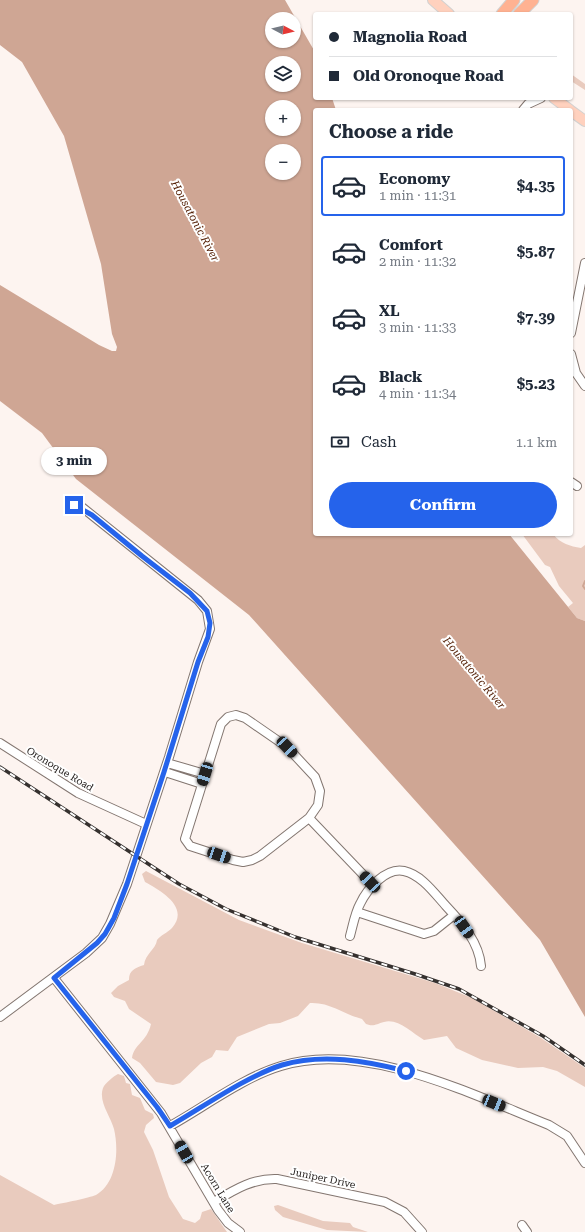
<!DOCTYPE html>
<html lang="en">
<head>
<meta charset="utf-8">
<style>
	:root { --surface:#fff; --page:#f6f6f7; --text:#1f2937; --muted:#747a83; --line:#e0e1e3; --accent:#2563eb }
	body { margin:0; font-family:"Roboto Serif",serif; background:var(--page); color:var(--text); height:100vh; display:flex; flex-direction:column; font-size:15px; white-space:nowrap }
	* { box-sizing:border-box; margin:0 }
	p { font-size:13px; color:var(--muted) }
	.icon { flex:none; width:22px; height:22px; fill:none; stroke:currentColor; stroke-width:2; stroke-linecap:round; stroke-linejoin:round }
	.map { position:relative; flex:1; overflow:hidden }
	.side { position:absolute; left:313px; top:108px; width:260px; height:428px; display:flex; flex-direction:column; background:var(--surface); border-radius:4px; box-shadow:0 1px 3px #0004 }
	.side>* { flex:none }
	.guide { position:absolute; left:313px; top:12px; width:260px; height:88px; border-radius:4px; box-shadow:0 1px 3px #0004; display:grid; align-content:center; height:88px; padding:0 16px; background:var(--surface) }
	.needle { width:26px; rotate:97deg }
	.tools { position:absolute; left:265px; top:12px; display:grid; gap:8px }
	.tools a { display:grid; place-items:center; width:36px; height:36px; border-radius:50%; background:var(--surface); box-shadow:0 1px 3px #0004; font-size:20px }
	.end { position:absolute; width:18px; height:18px; margin:-9px; border:5px solid #2563eb; background:#fff; box-shadow:0 0 0 2px #fff }
	.from { border-radius:50% }
	.bubble { position:absolute; height:28px; border-radius:14px; background:var(--surface); box-shadow:0 1px 3px #0004; font-size:13px; font-weight:700; line-height:28px; text-align:center }
	.car { position:absolute; width:12px; height:24px; margin:-12px -6px; border-radius:5px; box-shadow:0 0 3px 1px #0007; background:linear-gradient(#222 24%,#8ab4d8 0 40%,#222 0 76%,#8ab4d8 0 86%,#222 0) }
	.guide b { display:flex; align-items:center; gap:14px; height:38px; font-size:15px }
	.guide b+b { border-top:1px solid var(--line) }
	.guide i { width:10px; height:10px; background:var(--text) }
	ul { padding:0; list-style:none }
	li { display:flex; align-items:center; gap:12px; height:60px; margin:0 8px 6px; padding:0 8px; border:2px solid transparent; border-radius:4px }
	li div { flex:1 }
	li b { display:block; font-size:15px }
	li em { font-style:normal; font-weight:700 }
	li.selected { border-color:var(--accent) }
	li>.icon { width:36px; height:36px; stroke-width:1.5 }
	h2 { padding:0 16px; font-size:18px; line-height:48px }
	.pay { display:flex; align-items:center; gap:10px; height:44px; padding:0 16px; font-size:15px }
	.pay p { margin-inline-start:auto }
	.primary-button { display:flex; gap:8px; margin-top:auto; padding:8px 16px }
	.primary-button a { flex:1; height:46px; border-radius:24px; background:var(--accent); color:#fff; font-size:16px; font-weight:700; line-height:46px; text-align:center }
	.map>svg:first-child { display:block }
	.green { fill:#e9cbbe }
	.water { fill:#cfa694; fill-rule:evenodd }
	.lines { fill:none; stroke-linecap:round; stroke-linejoin:round }
	.stream { stroke:#cfa694; stroke-width:2 }
	.minor-casing { stroke:#837670; stroke-width:10 }
	.major-casing { stroke:#d2d1d0; stroke-width:12 }
	.highway-casing { stroke:#d2d1d0; stroke-width:13 }
	.minor { stroke:#fff; stroke-width:8 }
	.major { stroke:#ffd1be; stroke-width:10 }
	.highway { stroke:#ffb292; stroke-width:11 }
	.rail-casing { stroke:#36312f; stroke-width:3.5 }
	.rail { stroke:#fff; stroke-width:2; stroke-dasharray:6; stroke-linecap:butt }
	.route { stroke:#2563eb; stroke-width:5 }
	.labels { text-anchor:middle; dominant-baseline:central; stroke-width:4; stroke-linejoin:round; paint-order:stroke }
	.street-label { font-size:10px; fill:#1d1816; stroke:#fff }
	.water-label { font-size:11px; font-style:italic; fill:#552107; stroke:#fff }
</style>
</head>
<body>
<div class="map">
<svg width="585" height="1232" viewBox="0 0 585 1232">
	<rect width="100%" height="100%" fill="#fdf4f0"/>
	<!-- green -->
	<path class="green" d="M 571,74 L 585,84 L 585,90 L 571,81 Z
		M 522,534 L 553,534 C 561,544 570,546 581,548 L 585,545 L 585,621 L 577,618 L 568,607 L 573,603 L 559,586 L 550,567 L 545,565 Z
		M 146,871 L 239,920 L 302,943 L 435,983 L 472,998 L 541,1038 L 585,1068 L 585,1087 L 557,1071 L 543,1067 L 518,1068 L 482,1060 L 456,1048 L 447,1036 L 424,1040 C 412,1033 398,1018 384,1022 C 376,1024 374,1027 366,1024 L 362,1019 C 343,1014 330,1002 310,1003 L 298,1016 L 280,1023 L 269,1024 L 237,1037 L 228,1051 L 216,1050 L 212,1057 L 201,1063 L 180,1083 L 173,1085 L 156,1082 L 140,1063 L 132,1058 C 134,1044 147,1042 151,1024 L 129,1009 L 125,1001 L 114,997 L 111,993 L 118,986 L 129,980 C 129,970 135,968 144,965 C 145,954 156,949 157,940 C 161,935 167,933 172,928 C 190,907 161,891 145,882 L 142,874 Z
		M 118,1074 L 124,1076 L 126,1083 L 130,1084 L 132,1095 L 140,1098 L 145,1110 L 153,1114 L 154,1118 L 146,1125 L 144,1132 L 153,1150 L 169,1197 L 183,1219 L 195,1223 L 200,1219 L 202,1212 L 211,1209 L 227,1232 L 0,1232 L 0,1175 L 54,1205 C 63,1203 89,1198 96,1195 C 117,1183 119,1150 114,1129 C 111,1117 98,1101 103,1088 C 105,1083 114,1076 118,1074 Z
		M 278,1205 L 323,1221 L 350,1223 L 353,1227 L 368,1232 L 327,1230 L 283,1217 L 275,1210 L 274,1206 Z"/>
	<!-- water -->
	<path class="water" d="M 0,0 L 285,0 L 315,52 L 315,98 L 332,98 L 336,110 L 315,110 L 315,534 L 509,534 L 577,618 L 585,621 L 585,1017 L 540,940 L 249,615 L 76,479 L 42,433 L 0,401 L 0,285 L 99,345 L 112,351 L 116,351 L 117,347 L 112,334 L 101,264 L 64,136 L 22,62 L 0,45 ZM 272,19 L 294,19 L 294,41 L 272,41 ZM 272,63 L 294,63 L 294,85 L 272,85 ZM 272,107 L 294,107 L 294,129 L 272,129 ZM 272,151 L 294,151 L 294,173 L 272,173 Z"/>
	<g class="lines">
		<!-- stream -->
		<path class="stream" d="M 585,581 L 583,586 L 585,589"/>
		<!-- minor casing -->
		<g class="minor-casing">
			<path id="minor" d="M 523,110 L 528,104 L 541,98
				M 571,333 L 585,263
				M 571,354 L 576,373 L 585,386
				M 571,482 L 577,486
				M 236,715 L 245,718 L 287,747 L 315,777 L 320,791 L 318,805 L 309,818 L 260,856 L 252,860 L 243,862 L 233,860 L 190,846 L 185,839 L 221,724 L 228,717 Z
				M 0,743 L 78,793 L 146,824
				M 167,763 L 205,774
				M 165,772 L 202,784
				M 309,818 L 373,885
				M 357,912 L 424,934 L 434,931 L 454,915
				M 350,936 C 353,925 355,913 360,904 C 367,889 386,867 404,871 C 422,875 435,894 446,906 C 462,923 479,942 481,966
				M 54,978 L 161,1113 L 218,1210 L 228,1223 L 240,1232
				M 0,1017 L 86,953 L 102,938 L 110,924 L 127,884 L 169,757 L 198,662 L 210,629 L 207,611 L 198,600 L 83,508 L 69,505
				M 170,1126 C 204,1107 244,1077 281,1066 C 364,1040 473,1095 549,1125 L 567,1136 L 585,1163
				M 214,1202 C 234,1190 253,1178 277,1179 L 385,1202 L 404,1212 L 422,1232
				M 522,1225 L 527,1232"/>
		</g>
		<!-- major casing -->
		<g class="major-casing">
			<path id="major" d="M 433,0 L 449,14
				M 554,98 L 570,110
				M 571,111 L 585,121"/>
		</g>
		<!-- highway casing -->
		<g class="highway-casing">
			<path id="highway" d="M 502,14 L 514,0
				M 519,14 L 533,0"/>
		</g>
		<!-- minor -->
		<use href="#minor" class="minor"/>
		<!-- major -->
		<use href="#major" class="major"/>
		<!-- highway -->
		<use href="#highway" class="highway"/>
		<!-- rail casing -->
		<g class="rail-casing">
			<path id="rail" d="M 0,767 L 179,884 L 226,909 L 295,937 L 415,974 L 459,989 L 543,1036 L 585,1065"/>
		</g>
		<!-- rail -->
		<use href="#rail" class="rail"/>
	</g>
	<g class="lines">
		<!-- route -->
		<path class="route" d="M 74,505 L 92,515 L 142,556 L 190,593 L 207,611 L 210,623 L 208,637 L 198,662 L 164,772 L 127,884 L 114,918 L 105,934 L 97,943 L 54,978 L 157,1107 L 170,1126 C 203,1107 247,1076 282,1065 C 323,1053 366,1061 406,1071"/>
	</g>
	<g class="labels">
		<!-- street labels -->
		<g class="street-label">
			<text transform="translate(60 769) rotate(31)">Oronoque Road</text>
			<text transform="translate(323 1178) rotate(12)">Juniper Drive</text>
			<text transform="translate(218 1188) rotate(59)">Acorn Lane</text>
		</g>
		<!-- water labels -->
		<g class="water-label">
			<text transform="translate(195 221) rotate(62)">Housatonic River</text>
			<text transform="translate(474 673) rotate(50)">Housatonic River</text>
		</g>
	</g>
</svg>
<div class="tools">
<a><svg class="needle" viewBox="-14 -14 28 28"><path d="M0-13l5 13h-10z" fill="#e53935"/><path d="M0 13l5-13h-10z" fill="#747a83"/></svg></a>
<a><svg class="icon" aria-label="layers" viewBox="0 0 24 24"><path d="M12 4l9 5-9 5-9-5zM3 14l9 5 9-5"/></svg></a>
<a>+</a>
<a>−</a>
</div>
<i class="end from" style="left:406px;top:1071px"></i>
<i class="end" style="left:74px;top:505px"></i>
<div class="bubble" style="left:41px;top:447px;width:66px">3 min</div>
<i class="car" style="left:287px;top:747px;rotate:137deg"></i>
<i class="car" style="left:205px;top:774px;rotate:197deg"></i>
<i class="car" style="left:219px;top:855px;rotate:109deg"></i>
<i class="car" style="left:370px;top:882px;rotate:317deg"></i>
<i class="car" style="left:464px;top:927px;rotate:145deg"></i>
<i class="car" style="left:494px;top:1103px;rotate:112deg"></i>
<i class="car" style="left:184px;top:1152px;rotate:330deg"></i>
<div class="guide">
<b><i class="from"></i>Magnolia Road</b>
<b><i></i>Old Oronoque Road</b>
</div>
<section class="side">
<h2>Choose a ride</h2>
<ul>
<li class="selected"><svg class="icon" aria-label="car" viewBox="0 0 24 24"><path d="M5 17H2v-5l4-1 3-4h7l3 4 3 1v5h-3M9 17h6M6 11h13"/><circle cx="7" cy="17" r="2"/><circle cx="17" cy="17" r="2"/></svg><div><b>Economy</b><p>1 min · 11:31</p></div><em>$4.35</em></li>
<li><svg class="icon" aria-label="car" viewBox="0 0 24 24"><path d="M5 17H2v-5l4-1 3-4h7l3 4 3 1v5h-3M9 17h6M6 11h13"/><circle cx="7" cy="17" r="2"/><circle cx="17" cy="17" r="2"/></svg><div><b>Comfort</b><p>2 min · 11:32</p></div><em>$5.87</em></li>
<li><svg class="icon" aria-label="car" viewBox="0 0 24 24"><path d="M5 17H2v-5l4-1 3-4h7l3 4 3 1v5h-3M9 17h6M6 11h13"/><circle cx="7" cy="17" r="2"/><circle cx="17" cy="17" r="2"/></svg><div><b>XL</b><p>3 min · 11:33</p></div><em>$7.39</em></li>
<li><svg class="icon" aria-label="car" viewBox="0 0 24 24"><path d="M5 17H2v-5l4-1 3-4h7l3 4 3 1v5h-3M9 17h6M6 11h13"/><circle cx="7" cy="17" r="2"/><circle cx="17" cy="17" r="2"/></svg><div><b>Black</b><p>4 min · 11:34</p></div><em>$5.23</em></li>
</ul>
<div class="pay"><svg class="icon" aria-label="cash" viewBox="0 0 24 24"><path d="M3 7h18v10H3z"/><circle cx="12" cy="12" r="2"/></svg>Cash<p>1.1 km</p></div>
<div class="primary-button"><a>Confirm</a></div>
</section>
</div>
</body>
</html>
